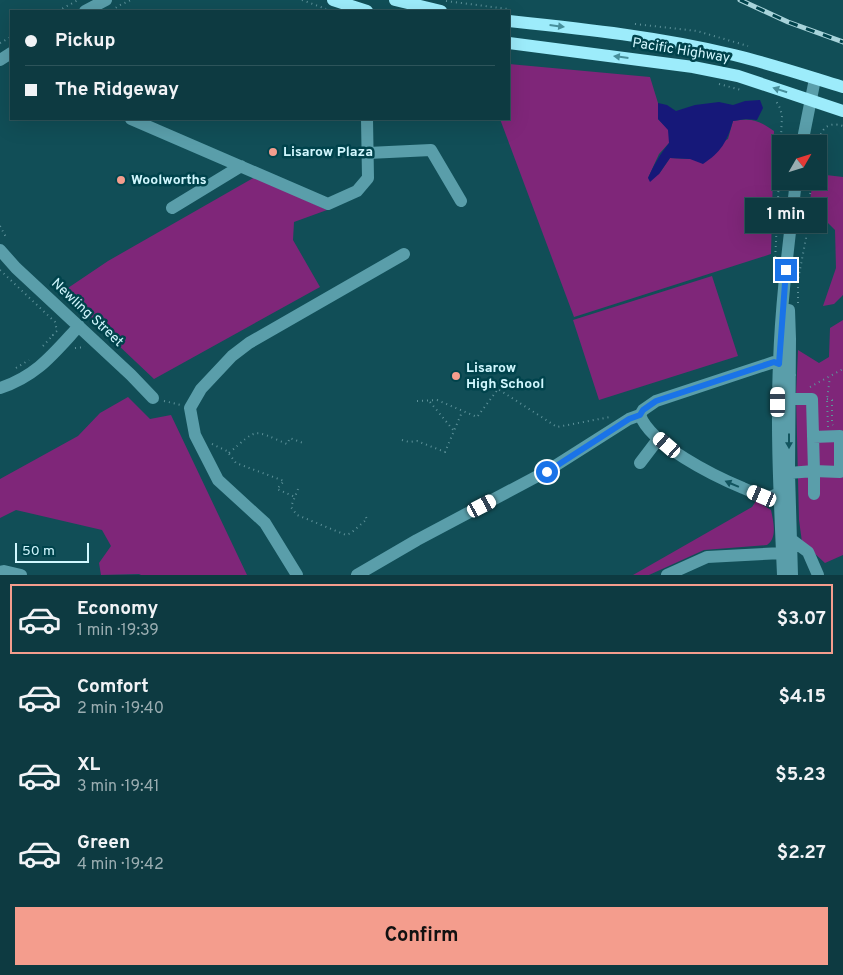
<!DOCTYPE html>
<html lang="en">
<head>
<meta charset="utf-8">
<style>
	:root { --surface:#0d3a41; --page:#164148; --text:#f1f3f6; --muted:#9aadb1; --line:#2d545a; --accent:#f49d8d }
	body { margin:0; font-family:Overpass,sans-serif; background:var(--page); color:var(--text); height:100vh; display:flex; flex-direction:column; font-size:19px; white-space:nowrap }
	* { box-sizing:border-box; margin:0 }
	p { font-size:16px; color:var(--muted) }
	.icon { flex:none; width:28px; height:28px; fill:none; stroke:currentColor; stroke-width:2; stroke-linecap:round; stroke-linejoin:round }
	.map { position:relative; height:575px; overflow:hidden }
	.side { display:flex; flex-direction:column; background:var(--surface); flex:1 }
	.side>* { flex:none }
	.banner { position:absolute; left:10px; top:10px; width:500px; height:110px; border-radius:0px; box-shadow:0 5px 20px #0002,0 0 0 1px var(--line); display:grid; align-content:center; height:110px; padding:0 15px; background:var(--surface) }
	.needle { width:32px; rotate:51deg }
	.fabs { position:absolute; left:772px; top:135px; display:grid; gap:10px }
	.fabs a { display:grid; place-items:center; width:55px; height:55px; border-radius:0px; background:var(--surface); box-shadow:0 5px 20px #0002,0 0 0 1px var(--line); font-size:25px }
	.scale { position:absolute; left:15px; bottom:12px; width:74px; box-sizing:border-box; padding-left:5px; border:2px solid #d1f7fe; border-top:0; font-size:14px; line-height:18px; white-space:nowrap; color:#d1f7fe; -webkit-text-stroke:4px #00434c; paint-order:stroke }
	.end { position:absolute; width:22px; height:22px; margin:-11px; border:6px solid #1a73e8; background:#fff; box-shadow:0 0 0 2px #fff }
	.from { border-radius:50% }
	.bubble { position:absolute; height:35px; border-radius:0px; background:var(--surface); box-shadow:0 5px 20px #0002,0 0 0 1px var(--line); font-size:16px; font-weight:700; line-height:35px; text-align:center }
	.car { position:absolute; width:15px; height:30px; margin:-15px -8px; border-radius:6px; box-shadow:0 0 4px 1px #0007; background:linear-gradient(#fff 24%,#345 0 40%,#fff 0 76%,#345 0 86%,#fff 0) }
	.banner b { display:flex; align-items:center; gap:18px; height:48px; font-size:19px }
	.banner b+b { border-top:1px solid var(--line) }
	.banner i { width:12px; height:12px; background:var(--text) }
	ul { padding:9px 0 0; list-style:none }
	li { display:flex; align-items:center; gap:15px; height:70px; margin:0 10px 8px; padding:0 5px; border:2px solid transparent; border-radius:0px }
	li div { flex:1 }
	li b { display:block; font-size:19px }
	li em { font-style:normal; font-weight:700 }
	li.selected { border-color:var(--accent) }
	li>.icon { width:45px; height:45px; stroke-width:1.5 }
	.primary-button { display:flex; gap:10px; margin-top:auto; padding:10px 15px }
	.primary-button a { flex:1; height:58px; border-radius:0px; background:var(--accent); color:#111; font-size:20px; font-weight:700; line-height:58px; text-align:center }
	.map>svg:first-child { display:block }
	.green { fill:#7f2679 }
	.water { fill:#161879 }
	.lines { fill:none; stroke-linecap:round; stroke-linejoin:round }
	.path { stroke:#5e929a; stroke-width:2; stroke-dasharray:1 4; stroke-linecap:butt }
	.minor { stroke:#5a9eaa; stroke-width:12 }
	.major { stroke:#9decfb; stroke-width:12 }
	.rail-casing { stroke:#a8d3da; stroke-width:5 }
	.rail { stroke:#00434c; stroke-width:3; stroke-dasharray:9; stroke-linecap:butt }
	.oneway { fill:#478f9b }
	.oneway2 { fill:#12555f }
	.route { stroke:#1a73e8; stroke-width:6 }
	.poi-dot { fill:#f49d8d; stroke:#00434c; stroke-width:2 }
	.labels { text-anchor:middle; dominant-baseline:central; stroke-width:5; stroke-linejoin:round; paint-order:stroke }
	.street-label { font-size:14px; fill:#d1f7fe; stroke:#00434c }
	.poi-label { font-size:14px; font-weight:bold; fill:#d1f7fe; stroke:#00434c; text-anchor:start }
</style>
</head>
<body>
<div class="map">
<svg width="843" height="575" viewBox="0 0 843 575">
	<rect width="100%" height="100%" fill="#114e57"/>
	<!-- green -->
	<path class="green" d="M 509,64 L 650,77 L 658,103 L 658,119 L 669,130 L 669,143 L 659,154 L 648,178 L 659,174 L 670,158 L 690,159 L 728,139 L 733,121 C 753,118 758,120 774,131 L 771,254 L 574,317 L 500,119 L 509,119 Z
		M 826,175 L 843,177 L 843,295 L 834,304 L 823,306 L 836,268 L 835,230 L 817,212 L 810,201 L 812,186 L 816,181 L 819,181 L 819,178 Z
		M 255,177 L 327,210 L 294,222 L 293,240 L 320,287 L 154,379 L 62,292 L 108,261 Z
		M 712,276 L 738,356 L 599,400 L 573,320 Z
		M 843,320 L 843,555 L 825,563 L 802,542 L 799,520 L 796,395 L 798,350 L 819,363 L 829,357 L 830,328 Z
		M 128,397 L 150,419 L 171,415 L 247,575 L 141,575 L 139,574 L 101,575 L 99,563 L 111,546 L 102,530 L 16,510 L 0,518 L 0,479 L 78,436 L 100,413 Z
		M 756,501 L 771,510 C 773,520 778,538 767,545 L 704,550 L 649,575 L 633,575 L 752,507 Z"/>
	<!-- water -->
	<path class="water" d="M 760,100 L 763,108 L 757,120 L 746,119 L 733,121 C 727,142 721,152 703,164 L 690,159 L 670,158 L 659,174 L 650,182 L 648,178 C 654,165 660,154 669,143 L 668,130 L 658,119 L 658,103 L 667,105 L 676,111 L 695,105 L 719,102 L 733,105 L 745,101 Z"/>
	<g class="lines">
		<!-- path -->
		<path class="path" d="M 302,0 L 326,9
			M 446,1 L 508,9
			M 58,11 L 78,0
			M 112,11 L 118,6 L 131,0
			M 635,24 L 697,31 L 748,46
			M 0,43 L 11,37
			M 719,84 L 741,90
			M 818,144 C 821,129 827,121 843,126
			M 0,226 L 7,239
			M 775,262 L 782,116 L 780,108 L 776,101
			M 0,270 L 55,322 L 57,331 L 53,335 L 55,336
			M 798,303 L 798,280 L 806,238 L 807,215 L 812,181
			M 43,346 L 53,335
			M 75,348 L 85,347
			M 16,368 L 29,360
			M 810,387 L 843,369
			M 827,399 L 832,400 L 832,424 L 833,425
			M 164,401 L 181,405
			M 417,401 L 437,400 L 477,417 L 498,389 L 557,427 L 610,417
			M 430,402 L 454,431
			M 828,427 L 827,399 L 830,377
			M 402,440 L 409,442 L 417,441 L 445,452 L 462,412
			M 212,444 L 227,451 L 236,463 L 284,481 L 277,489 L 295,497
			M 229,453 C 258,428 252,429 287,444 L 290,438 L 303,443
			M 298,489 L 291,507 L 297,515 L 346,535 L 351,533 L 367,519 L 365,515"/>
		<!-- minor -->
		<path class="minor" d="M 85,11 L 106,0
			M 0,60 L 11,53
			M 131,119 L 328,204 L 357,191 L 368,178 L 367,119
			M 802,144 L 815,79
			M 368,153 L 431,150 L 461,201
			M 172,208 L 241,166
			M 0,250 L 16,268 L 131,375 L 153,398
			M 789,310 L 790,339 L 789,473 L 792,575
			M 0,388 C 37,376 54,353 79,326
			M 790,399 L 812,399 L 814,471 L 789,473 L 784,475 L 785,489 C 780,493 776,496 768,497 C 759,497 751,491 743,488 C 714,476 651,445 640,415 L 643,410 L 656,401 L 774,362 L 779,363 L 790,375
			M 813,437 L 840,436 L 840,472 L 814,471 L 814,494
			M 640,463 L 659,438
			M 788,545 L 792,540 L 808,552 L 818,575
			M 0,572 L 4,571 L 21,575
			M 297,575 L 265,523 L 218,480 L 195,435 L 190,408 L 201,389 L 232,356 L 249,343 L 404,254
			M 357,575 L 417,540 L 547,471 L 629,419 L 640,415
			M 667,575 L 707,557 L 782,553
			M 783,575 C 780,504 776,433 779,363 C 781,302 789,241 796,181"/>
		<!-- major -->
		<path class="major" d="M 333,0 L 367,11
			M 395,0 L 441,11
			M 509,21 C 584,29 660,37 734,55 C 771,64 807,76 843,87
			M 509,43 L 693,67 L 738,76 L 843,111"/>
		<!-- rail casing -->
		<g class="rail-casing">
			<path id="rail" d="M 740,0 L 788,22 L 843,42"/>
		</g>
		<!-- rail -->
		<use href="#rail" class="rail"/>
	</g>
	<!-- one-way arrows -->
	<defs><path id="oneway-solid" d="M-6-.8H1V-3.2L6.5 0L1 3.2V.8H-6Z" transform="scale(1.25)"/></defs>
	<g class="oneway">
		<use href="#oneway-solid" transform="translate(557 26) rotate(7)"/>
		<use href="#oneway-solid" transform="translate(621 57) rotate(-173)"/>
		<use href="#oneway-solid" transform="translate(780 90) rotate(-162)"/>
	</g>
	<g class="oneway2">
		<use href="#oneway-solid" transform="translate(789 441) rotate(90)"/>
		<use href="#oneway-solid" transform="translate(732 484) rotate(-157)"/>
	</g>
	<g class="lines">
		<!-- route -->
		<path class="route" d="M 547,472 L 629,419 L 640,415 L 643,410 L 656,401 L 774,362 L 779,364 L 786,270"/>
	</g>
	<!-- markers -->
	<g class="poi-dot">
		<circle cx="273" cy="152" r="5"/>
		<circle cx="121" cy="180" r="5"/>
		<circle cx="456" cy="376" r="5"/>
	</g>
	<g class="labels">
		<!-- street labels -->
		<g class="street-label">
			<text transform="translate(681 51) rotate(9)">Pacific Highway</text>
			<text transform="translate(87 313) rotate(43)">Newling Street</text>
		</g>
		<!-- poi labels -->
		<g class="poi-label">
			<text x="283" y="152">Lisarow Plaza</text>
			<text x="131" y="180">Woolworths</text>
			<text x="466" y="368">Lisarow<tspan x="466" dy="16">High School</tspan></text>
		</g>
	</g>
</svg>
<div class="fabs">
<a><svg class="needle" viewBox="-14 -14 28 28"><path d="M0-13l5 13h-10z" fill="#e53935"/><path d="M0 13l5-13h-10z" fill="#9aadb1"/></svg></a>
</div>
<div class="scale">50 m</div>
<i class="end from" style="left:547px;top:472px"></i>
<i class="end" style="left:786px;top:270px"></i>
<div class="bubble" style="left:745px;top:198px;width:82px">1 min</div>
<i class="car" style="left:778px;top:402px;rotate:0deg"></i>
<i class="car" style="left:667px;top:445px;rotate:311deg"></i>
<i class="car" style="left:762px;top:496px;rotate:293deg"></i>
<i class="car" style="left:482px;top:506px;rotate:62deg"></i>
<div class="banner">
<b><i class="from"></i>Pickup</b>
<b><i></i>The Ridgeway</b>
</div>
</div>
<section class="side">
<ul>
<li class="selected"><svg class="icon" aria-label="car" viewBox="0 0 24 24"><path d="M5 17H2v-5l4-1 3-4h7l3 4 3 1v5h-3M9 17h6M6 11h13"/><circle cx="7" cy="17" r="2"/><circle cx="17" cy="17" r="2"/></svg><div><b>Economy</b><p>1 min · 19:39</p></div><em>$3.07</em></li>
<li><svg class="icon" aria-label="car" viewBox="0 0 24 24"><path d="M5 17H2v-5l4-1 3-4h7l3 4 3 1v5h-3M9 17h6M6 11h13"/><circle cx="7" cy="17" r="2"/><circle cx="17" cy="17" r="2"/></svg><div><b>Comfort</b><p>2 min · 19:40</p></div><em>$4.15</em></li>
<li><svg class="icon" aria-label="car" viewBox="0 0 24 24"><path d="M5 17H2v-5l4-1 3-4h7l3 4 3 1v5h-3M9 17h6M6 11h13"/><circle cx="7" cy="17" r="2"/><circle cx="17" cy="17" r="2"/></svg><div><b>XL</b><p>3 min · 19:41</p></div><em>$5.23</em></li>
<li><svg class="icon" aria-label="car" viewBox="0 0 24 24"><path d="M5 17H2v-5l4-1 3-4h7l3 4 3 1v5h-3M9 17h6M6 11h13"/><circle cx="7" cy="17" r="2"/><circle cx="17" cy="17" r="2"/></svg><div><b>Green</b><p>4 min · 19:42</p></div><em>$2.27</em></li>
</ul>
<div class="primary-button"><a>Confirm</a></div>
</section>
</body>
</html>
